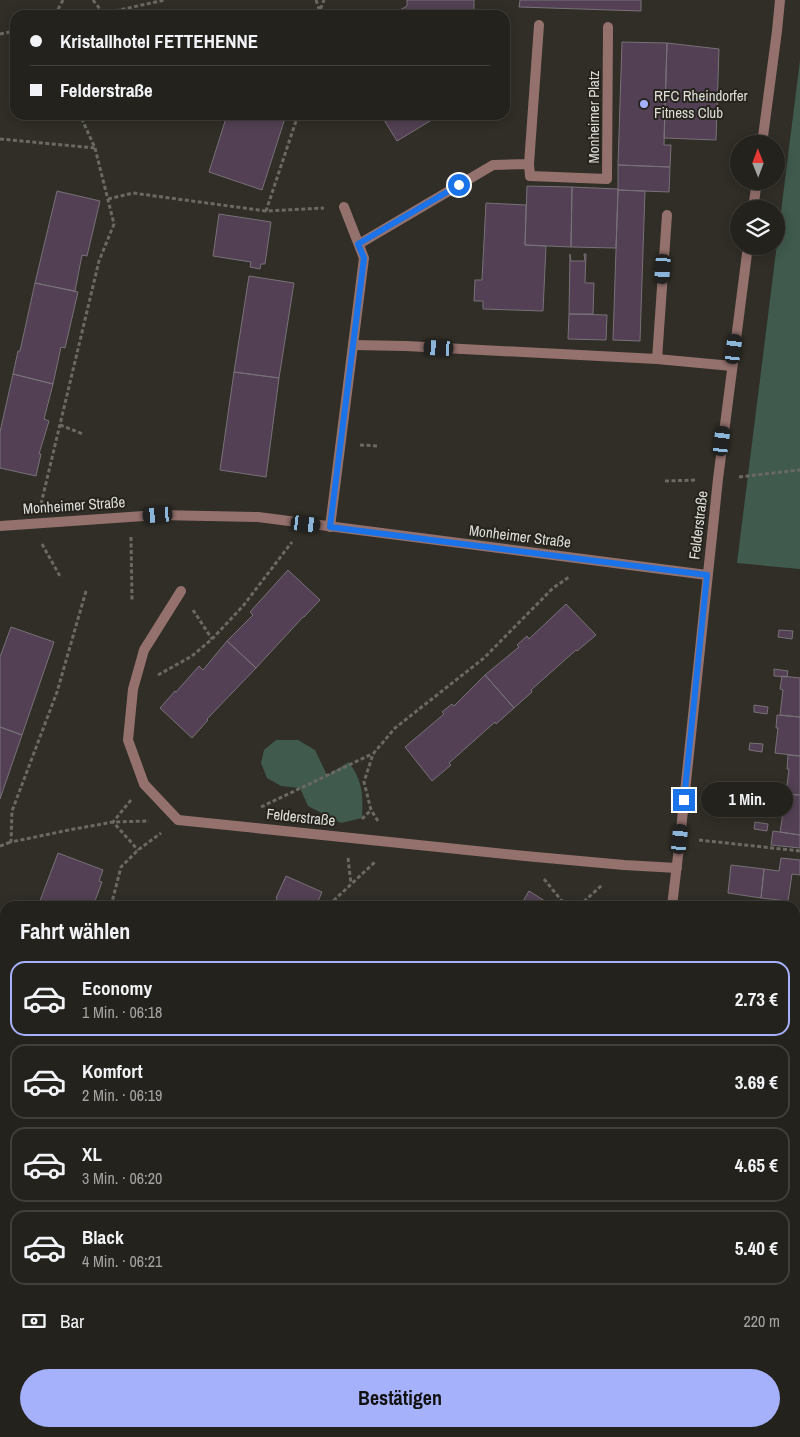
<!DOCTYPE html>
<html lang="de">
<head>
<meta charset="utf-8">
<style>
	:root { --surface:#24221c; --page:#302f29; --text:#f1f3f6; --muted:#a3a4a3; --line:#413f3b; --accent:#a6b1fc }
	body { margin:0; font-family:"Archivo Narrow",sans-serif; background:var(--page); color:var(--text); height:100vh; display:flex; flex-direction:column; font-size:19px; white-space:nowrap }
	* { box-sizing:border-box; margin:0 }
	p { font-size:16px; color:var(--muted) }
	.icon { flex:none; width:28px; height:28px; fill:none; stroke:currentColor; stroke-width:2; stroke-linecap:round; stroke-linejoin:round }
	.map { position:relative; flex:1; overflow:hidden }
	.side { position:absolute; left:0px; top:901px; width:800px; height:536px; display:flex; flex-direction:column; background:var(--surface); border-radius:15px 15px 0 0; box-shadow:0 2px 12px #0003,0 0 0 1px var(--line) }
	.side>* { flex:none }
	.banner { position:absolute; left:10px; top:10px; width:500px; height:110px; border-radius:15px; box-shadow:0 2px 12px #0003,0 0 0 1px var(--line); display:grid; align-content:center; height:110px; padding:0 20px; background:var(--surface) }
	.needle { width:32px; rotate:359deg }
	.fabs { position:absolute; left:730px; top:135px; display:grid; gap:10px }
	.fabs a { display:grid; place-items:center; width:55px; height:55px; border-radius:50%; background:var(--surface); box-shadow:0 2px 12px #0003,0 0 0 1px var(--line); font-size:25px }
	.end { position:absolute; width:22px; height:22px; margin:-11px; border:6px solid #1a73e8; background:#fff; box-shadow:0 0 0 2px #fff }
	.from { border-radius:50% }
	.bubble { position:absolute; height:35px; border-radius:18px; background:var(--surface); box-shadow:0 2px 12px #0003,0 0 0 1px var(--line); font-size:16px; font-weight:800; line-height:35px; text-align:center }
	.car { position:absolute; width:15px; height:30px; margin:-15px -8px; border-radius:6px; box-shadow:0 0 4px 1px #0007; background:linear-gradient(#222 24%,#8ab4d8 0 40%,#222 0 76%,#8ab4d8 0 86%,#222 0) }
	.banner b { display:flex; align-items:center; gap:18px; height:48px; font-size:19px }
	.banner b+b { border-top:1px solid var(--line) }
	.banner i { width:12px; height:12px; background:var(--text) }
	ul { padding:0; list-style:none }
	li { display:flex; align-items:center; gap:15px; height:75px; margin:0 10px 8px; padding:0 10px; border:2px solid var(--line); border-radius:15px }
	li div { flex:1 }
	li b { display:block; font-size:19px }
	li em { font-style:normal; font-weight:800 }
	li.active { border-color:var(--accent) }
	li>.icon { width:45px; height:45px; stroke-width:1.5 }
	h2 { padding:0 20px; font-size:22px; line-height:60px }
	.pay { display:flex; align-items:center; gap:12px; height:55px; padding:0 20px; font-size:19px }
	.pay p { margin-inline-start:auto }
	.button { display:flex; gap:10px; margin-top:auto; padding:10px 20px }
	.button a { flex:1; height:58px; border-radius:30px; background:var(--accent); color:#111; font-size:20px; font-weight:800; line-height:58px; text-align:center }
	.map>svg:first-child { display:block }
	.green { fill:#405a4e }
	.building { fill:#534054; stroke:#787178 }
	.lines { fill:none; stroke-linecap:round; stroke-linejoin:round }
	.path { stroke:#6a6962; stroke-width:3; stroke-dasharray:4 2.5; stroke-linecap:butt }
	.service { stroke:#94716d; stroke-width:10 }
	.minor { stroke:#94716d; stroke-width:10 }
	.secondary { stroke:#ce9691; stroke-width:10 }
	.route { stroke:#1a73e8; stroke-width:6 }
	.poi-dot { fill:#a6b1fc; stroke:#26241d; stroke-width:2 }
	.labels { text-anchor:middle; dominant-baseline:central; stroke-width:4; stroke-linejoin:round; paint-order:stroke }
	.poi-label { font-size:15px; fill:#dfded9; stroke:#26241d; text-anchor:start }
	.street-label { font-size:15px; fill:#dfded9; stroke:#26241d }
</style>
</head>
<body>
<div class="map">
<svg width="800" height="1437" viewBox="0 0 800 1437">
	<rect width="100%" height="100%" fill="#302e26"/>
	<!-- green -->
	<path class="green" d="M 800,60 L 800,569 L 737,563 Z
		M 276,740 L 298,740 L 315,750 L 327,775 L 349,762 C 363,783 363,793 362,818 L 341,823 L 308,806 L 300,788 L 281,786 L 267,778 L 261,763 L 264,750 Z
		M 0,1138 L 5,1139 L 5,1249 L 0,1248 Z"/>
	<!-- building -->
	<path class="building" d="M 407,0 L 474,0 L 474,15 L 391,15 L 407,6 Z
		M 520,0 L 641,0 L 641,11 L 519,7 Z
		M 622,42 L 667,43 L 664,145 L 671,145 L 670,167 L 618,165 Z
		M 667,43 L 719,49 L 716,140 L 664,138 Z
		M 227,115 L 286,115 L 262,190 L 209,172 Z
		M 391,115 L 440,115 L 397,141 L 384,120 Z
		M 618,165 L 670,167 L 669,192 L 618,190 Z
		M 527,186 L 572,187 L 571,247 L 525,245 Z
		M 572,187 L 618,189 L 616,248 L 571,247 Z
		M 618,190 L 645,191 L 640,341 L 613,340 Z
		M 57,191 L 100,201 L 87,256 L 82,255 L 75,291 L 35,283 Z
		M 486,203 L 526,205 L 525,245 L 546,246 L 543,311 L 483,309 L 483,301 L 474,301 L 475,280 L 482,280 Z
		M 219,214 L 271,222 L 265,264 L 261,264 L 260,269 L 250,267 L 251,262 L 213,256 Z
		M 570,254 L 571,261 L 585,261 L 584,254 L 586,254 L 585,283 L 594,283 L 593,314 L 569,314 Z
		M 249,276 L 294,283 L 279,378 L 234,372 Z
		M 35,283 L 78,292 L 65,348 L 61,347 L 53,384 L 13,374 L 18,351 L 20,351 Z
		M 569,314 L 607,315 L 606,340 L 568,339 Z
		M 234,372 L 279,378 L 266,477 L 220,470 Z
		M 13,374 L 53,384 L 44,419 L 49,421 L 39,454 L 41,454 L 36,476 L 0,468 L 0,432 Z
		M 288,570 L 320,600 L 304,617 L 303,617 L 256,668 L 227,641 L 253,615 L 250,612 Z
		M 566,604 L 596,635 L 577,651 L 576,650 L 531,690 L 532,692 L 514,708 L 485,675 L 519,647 L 517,645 L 527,636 L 529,639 Z
		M 11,627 L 54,642 L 22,735 L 0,727 L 0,657 Z
		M 779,630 L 793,631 L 792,639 L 778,637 Z
		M 227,641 L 256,668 L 207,719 L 208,720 L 192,738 L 160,708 L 175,691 L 176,692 L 199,666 L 203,670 Z
		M 774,669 L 788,671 L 787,677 L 774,676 Z
		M 485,675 L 514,708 L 496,724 L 495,722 L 449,763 L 451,765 L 432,781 L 405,747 L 444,714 L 442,712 L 452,704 L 454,706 Z
		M 782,676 L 800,678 L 800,717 L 780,715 L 783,690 L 780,689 Z
		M 754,705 L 768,707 L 767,714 L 754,712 Z
		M 777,715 L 800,717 L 800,756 L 775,753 L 778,728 L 776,728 Z
		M 0,727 L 22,735 L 0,799 Z
		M 750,743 L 763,744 L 762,752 L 749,750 Z
		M 788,755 L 800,756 L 800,795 L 786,794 L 789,769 L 787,769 Z
		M 761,784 L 774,786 L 773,793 L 760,791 Z
		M 786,794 L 800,795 L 800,835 L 780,832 Z
		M 755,822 L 768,824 L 767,831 L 754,829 Z
		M 773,831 L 800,835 L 800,848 L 771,845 Z
		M 58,853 L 103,870 L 99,881 L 102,882 L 95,901 L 91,901 L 89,906 L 38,906 Z
		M 781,858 L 800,860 L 800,875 L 792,874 L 788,901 L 761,898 L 764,869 L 779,871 Z
		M 731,865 L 764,869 L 761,898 L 728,893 Z
		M 286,876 L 322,892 L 316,906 L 274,906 L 277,899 L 276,898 Z
		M 529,891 L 553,906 L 520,906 Z
		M 795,1086 L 800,1087 L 800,1110 L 795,1109 Z
		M 795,1267 L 800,1267 L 800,1304 L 795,1303 Z
		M 795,1303 L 800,1304 L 800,1327 L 795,1326 Z
		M 795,1326 L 800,1327 L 800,1350 L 795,1349 Z
		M 795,1349 L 800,1350 L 798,1372 L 795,1372 Z
		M 795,1372 L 798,1372 L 796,1395 L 795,1395 Z
		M 732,1432 L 786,1432 L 786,1437 L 755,1437 L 732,1435 Z
		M 732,1435 L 755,1437 L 732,1437 Z"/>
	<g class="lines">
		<!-- path -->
		<path class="path" d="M 93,0 L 103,13
			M 316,0 L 319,9
			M 55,15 L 63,0
			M 96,15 L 165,0
			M 318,15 L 324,0
			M 0,34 L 15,31
			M 298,115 L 266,211 L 324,208
			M 0,139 L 95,148
			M 108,199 L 133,193 L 266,211
			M 60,425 L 83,434
			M 360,445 L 378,446
			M 739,477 L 800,470
			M 665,481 L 697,480
			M 41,504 L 99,261 L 114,224 L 95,148 L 80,115
			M 131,537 L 132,601
			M 42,544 L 61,578
			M 86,591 L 57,692 L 12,811 L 11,842 L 69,830 L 113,822 L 149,821
			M 193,610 L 212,639
			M 158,675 L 192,656 L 212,639 L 243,606 L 292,542
			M 131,800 L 113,822 L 138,850
			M 261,807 L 372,754
			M 362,819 L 371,810
			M 378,821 L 371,810 L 364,782 L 373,754 L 395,728 L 484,658 L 553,588 L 569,577
			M 699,840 L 800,851
			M 0,846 L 11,842
			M 348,858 L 351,884
			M 544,879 L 566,906
			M 111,906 L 121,867 L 138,850 L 161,833
			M 331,906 L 331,903 L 376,861
			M 579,906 L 602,885
			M 0,1018 L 5,1019
			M 0,1112 L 5,1112
			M 712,1437 L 712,1432"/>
		<!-- service -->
		<path class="service" d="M 529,164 L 539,25
			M 359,244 L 493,165 L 529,164 L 530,176 L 607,179 L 608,27
			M 353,345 L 406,346 L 657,359 L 667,215
			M 657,359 L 732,366"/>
		<!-- minor -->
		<path class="minor" d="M 762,144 L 777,31 L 780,0
			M 753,209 L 757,181
			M 0,526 L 158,515 L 258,517 L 707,575
			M 330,527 L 364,258 L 344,207
			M 181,591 L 144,650 L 133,689 L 128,740 L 144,784 L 178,820 L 525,856 L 624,865 L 677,868
			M 672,906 L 680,839 L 718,479 L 748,246
			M 619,1437 L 620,1432"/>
		<!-- secondary -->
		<path class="secondary" d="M 0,1083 L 5,1083
			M 795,1174 L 800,1175"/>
	</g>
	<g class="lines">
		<!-- route -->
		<path class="route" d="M 459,185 L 358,244 L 364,258 L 330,527 L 707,575 L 684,800"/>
	</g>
	<!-- markers -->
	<circle class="poi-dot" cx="644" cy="104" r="5"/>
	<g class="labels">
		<!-- poi labels -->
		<g class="poi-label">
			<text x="654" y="95">RFC Rheindorfer<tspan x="654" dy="17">Fitness Club</tspan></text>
		</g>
		<!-- street labels -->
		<g class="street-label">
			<text transform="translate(593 117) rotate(-90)">Monheimer Platz</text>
			<text transform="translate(74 505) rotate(-4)">Monheimer Straße</text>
			<text transform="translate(698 525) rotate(-83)">Felderstraße</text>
			<text transform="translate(520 536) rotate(7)">Monheimer Straße</text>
			<text transform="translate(301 817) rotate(6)">Felderstraße</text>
		</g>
	</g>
</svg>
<div class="fabs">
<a><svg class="needle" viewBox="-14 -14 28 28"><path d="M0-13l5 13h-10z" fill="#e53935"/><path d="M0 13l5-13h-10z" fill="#a3a4a3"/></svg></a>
<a><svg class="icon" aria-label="layers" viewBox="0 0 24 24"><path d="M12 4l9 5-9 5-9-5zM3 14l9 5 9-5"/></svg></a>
</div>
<i class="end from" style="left:459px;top:185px"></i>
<i class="end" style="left:684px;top:800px"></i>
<div class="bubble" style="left:701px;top:782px;width:92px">1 Min.</div>
<i class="car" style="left:663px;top:269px;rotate:184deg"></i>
<i class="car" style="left:439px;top:348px;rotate:273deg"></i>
<i class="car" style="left:734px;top:349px;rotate:7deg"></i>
<i class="car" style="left:722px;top:441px;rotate:7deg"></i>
<i class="car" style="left:158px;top:515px;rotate:266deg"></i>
<i class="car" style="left:306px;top:524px;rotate:97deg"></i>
<i class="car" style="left:680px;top:839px;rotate:6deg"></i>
<div class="banner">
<b><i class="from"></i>Kristallhotel FETTEHENNE</b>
<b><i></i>Felderstraße</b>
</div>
<section class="side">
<h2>Fahrt wählen</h2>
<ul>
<li class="active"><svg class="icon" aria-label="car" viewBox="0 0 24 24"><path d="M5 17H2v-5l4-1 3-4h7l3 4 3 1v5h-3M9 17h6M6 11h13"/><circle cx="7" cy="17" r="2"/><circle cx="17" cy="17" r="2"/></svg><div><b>Economy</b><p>1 Min. · 06:18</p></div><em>2.73 €</em></li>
<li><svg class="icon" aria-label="car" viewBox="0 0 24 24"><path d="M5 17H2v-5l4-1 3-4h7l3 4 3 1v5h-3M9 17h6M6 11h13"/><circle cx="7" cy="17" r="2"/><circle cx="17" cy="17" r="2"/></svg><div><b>Komfort</b><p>2 Min. · 06:19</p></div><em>3.69 €</em></li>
<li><svg class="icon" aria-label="car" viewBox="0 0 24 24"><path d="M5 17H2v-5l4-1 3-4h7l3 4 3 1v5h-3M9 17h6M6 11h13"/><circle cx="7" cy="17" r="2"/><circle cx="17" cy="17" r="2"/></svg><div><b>XL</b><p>3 Min. · 06:20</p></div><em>4.65 €</em></li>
<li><svg class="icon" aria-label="car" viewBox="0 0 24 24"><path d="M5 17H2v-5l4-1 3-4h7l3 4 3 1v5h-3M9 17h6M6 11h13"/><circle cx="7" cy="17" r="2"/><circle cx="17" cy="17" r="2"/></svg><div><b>Black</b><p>4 Min. · 06:21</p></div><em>5.40 €</em></li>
</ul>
<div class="pay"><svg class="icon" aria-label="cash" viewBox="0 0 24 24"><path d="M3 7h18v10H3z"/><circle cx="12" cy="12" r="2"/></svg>Bar<p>220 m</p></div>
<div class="button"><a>Bestätigen</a></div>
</section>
</div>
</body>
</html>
